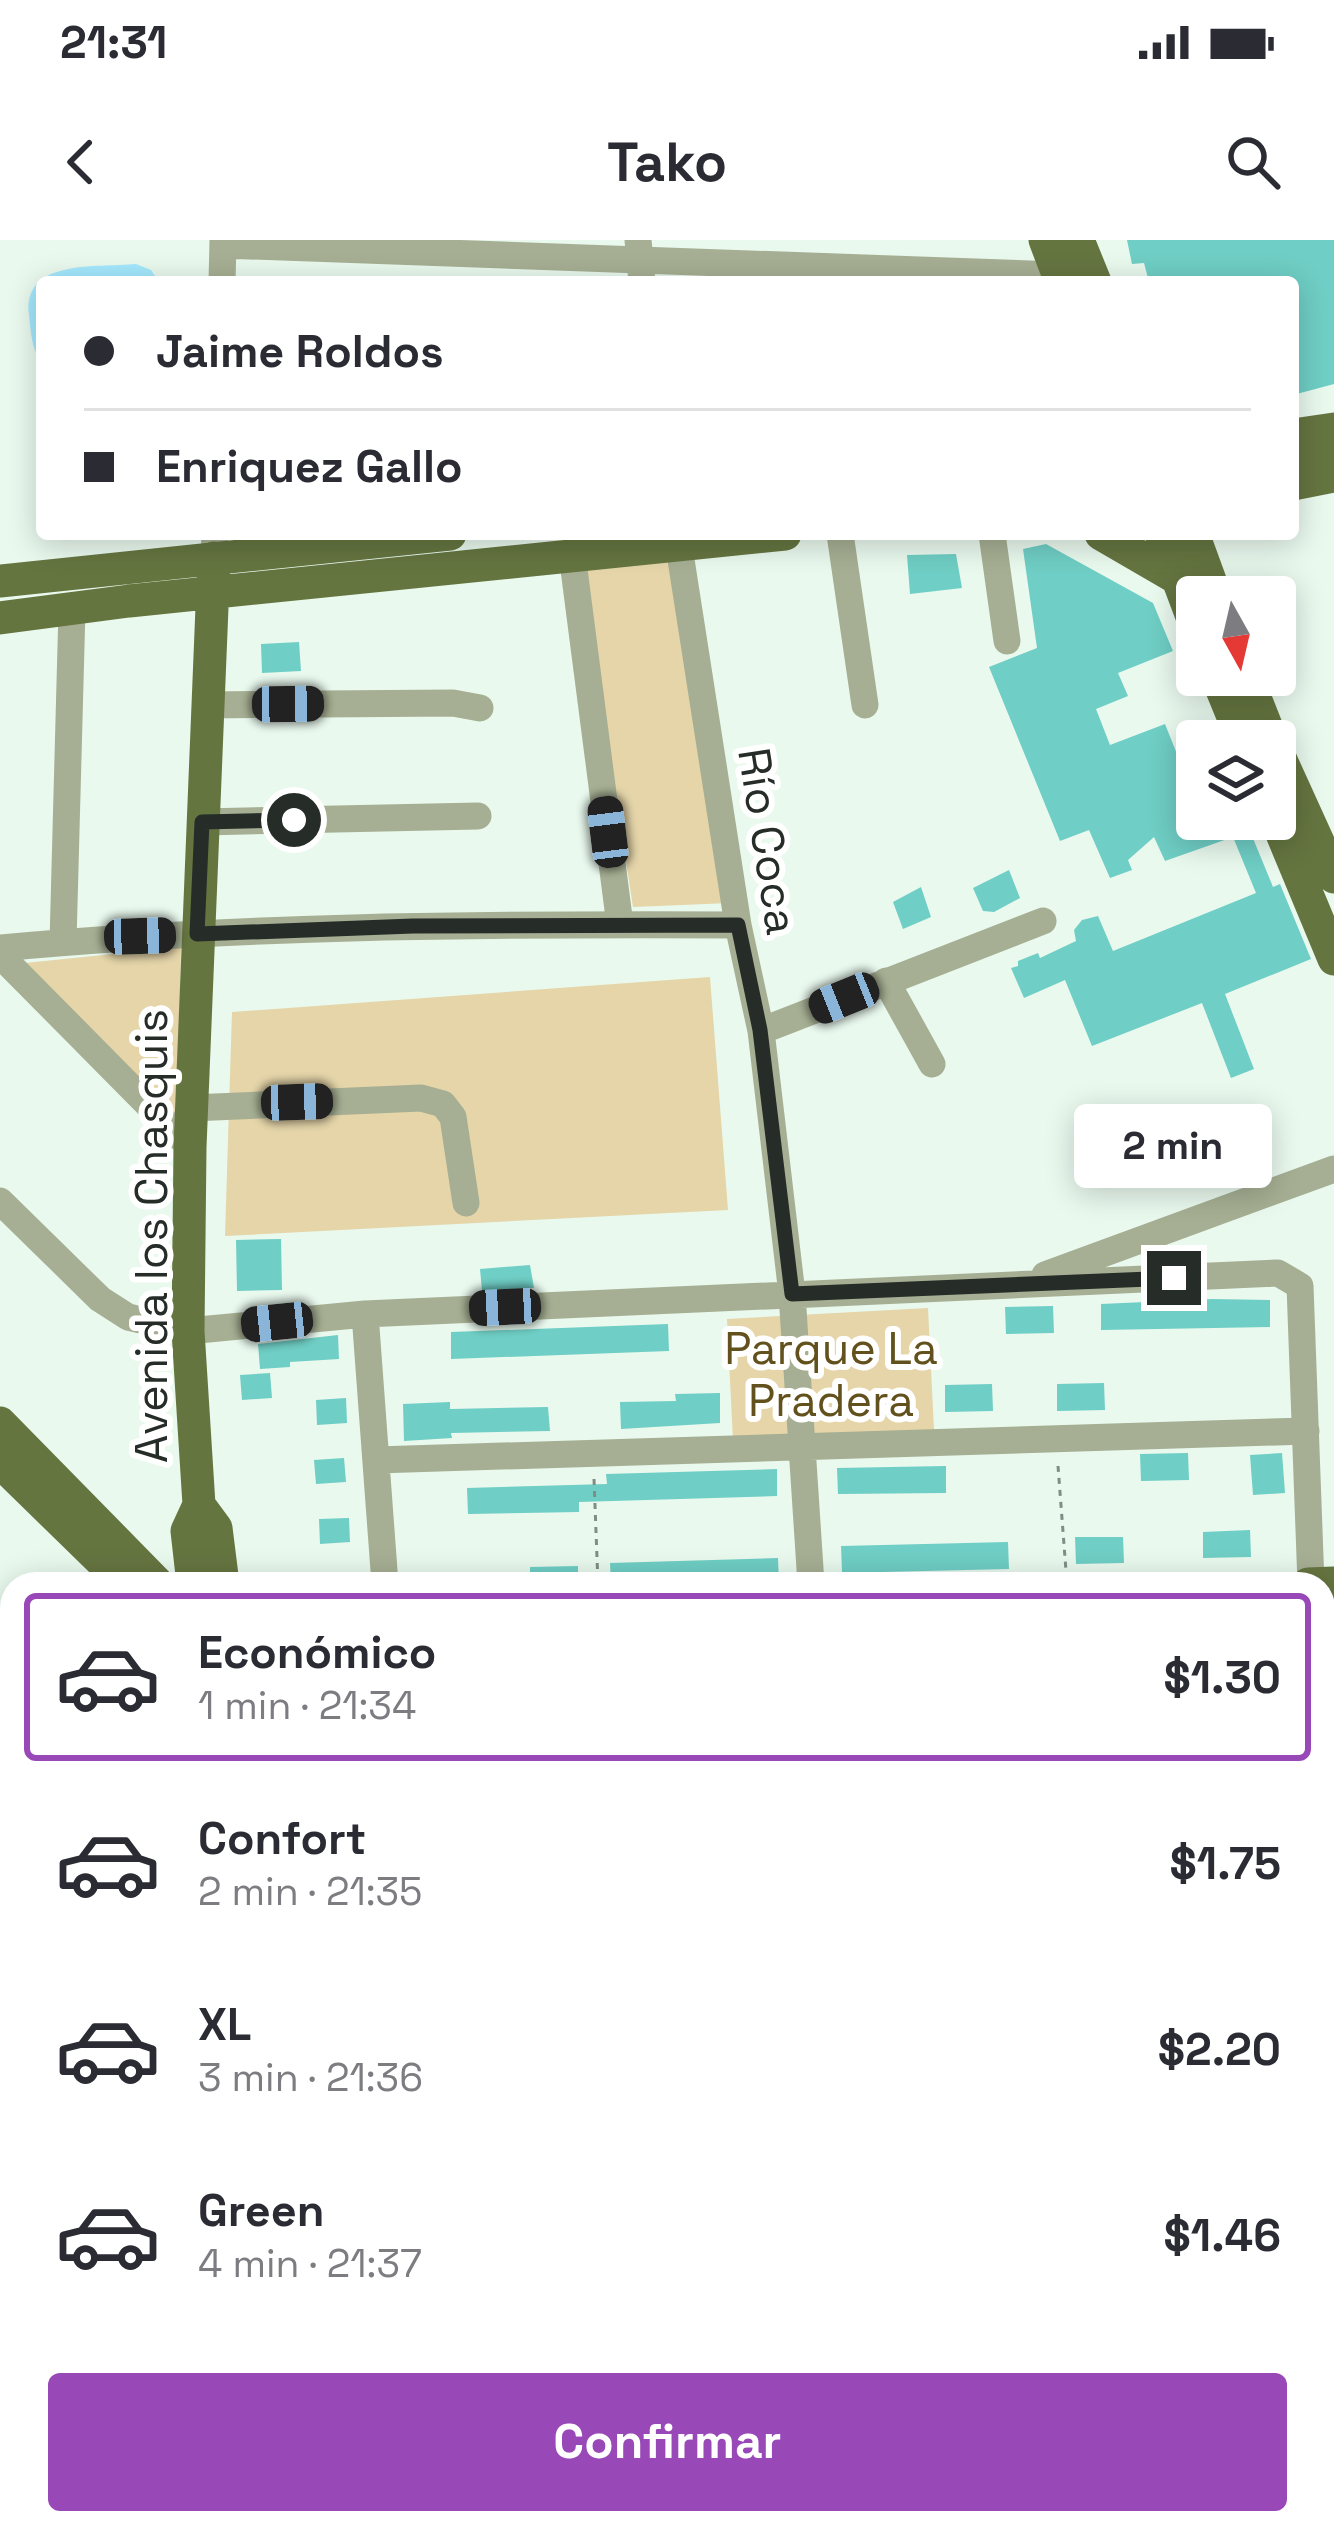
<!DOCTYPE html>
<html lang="es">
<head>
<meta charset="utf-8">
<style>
	:root { --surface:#fff; --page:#f7f7f7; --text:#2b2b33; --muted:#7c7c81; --line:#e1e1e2; --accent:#9948b8 }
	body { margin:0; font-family:"Space Grotesk",sans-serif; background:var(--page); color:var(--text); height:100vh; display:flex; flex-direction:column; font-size:45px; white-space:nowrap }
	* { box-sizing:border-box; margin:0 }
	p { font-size:39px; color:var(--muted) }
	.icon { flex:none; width:66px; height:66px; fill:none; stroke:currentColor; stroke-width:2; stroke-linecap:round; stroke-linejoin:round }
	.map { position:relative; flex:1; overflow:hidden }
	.details { position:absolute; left:0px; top:1332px; width:1335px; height:963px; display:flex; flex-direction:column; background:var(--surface); border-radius:36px 36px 0 0; box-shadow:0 6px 30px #0003 }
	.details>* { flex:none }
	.hud { position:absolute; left:36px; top:36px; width:1263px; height:264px; border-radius:12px; box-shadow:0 6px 30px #0003; display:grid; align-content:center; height:264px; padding:0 48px; background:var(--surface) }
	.needle { width:78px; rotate:172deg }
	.controls { position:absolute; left:1176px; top:336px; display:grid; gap:24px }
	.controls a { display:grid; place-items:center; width:120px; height:120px; border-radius:12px; background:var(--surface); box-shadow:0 6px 30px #0003; font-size:60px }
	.end { position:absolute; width:54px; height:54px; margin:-27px; border:15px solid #262c28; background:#fff; box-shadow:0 0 0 6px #fff }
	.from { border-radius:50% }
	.bubble { position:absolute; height:84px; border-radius:12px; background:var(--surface); box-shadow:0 6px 30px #0003; font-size:39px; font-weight:700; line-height:84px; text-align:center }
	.car { position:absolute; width:36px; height:72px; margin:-36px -18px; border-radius:15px; box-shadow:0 0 9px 3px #0007; background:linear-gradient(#222 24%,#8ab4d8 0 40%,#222 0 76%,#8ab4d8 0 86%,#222 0) }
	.hud b { display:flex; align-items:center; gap:42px; height:114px; font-size:45px }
	.hud b+b { border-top:3px solid var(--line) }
	.hud i { width:30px; height:30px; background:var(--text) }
	ul { padding:21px 0 0; list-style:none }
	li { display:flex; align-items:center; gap:36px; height:168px; margin:0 24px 18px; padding:0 24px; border:6px solid transparent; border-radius:12px }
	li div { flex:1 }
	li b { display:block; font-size:45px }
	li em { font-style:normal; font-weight:700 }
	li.current { border-color:var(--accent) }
	li>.icon { width:108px; height:108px; stroke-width:1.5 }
	.primary-button { display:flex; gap:24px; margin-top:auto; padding:24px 48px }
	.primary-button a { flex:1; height:138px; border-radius:12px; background:var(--accent); color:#fff; font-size:48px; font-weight:700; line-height:138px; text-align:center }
	.status { display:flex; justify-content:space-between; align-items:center; height:84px; padding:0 60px; background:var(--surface); direction:ltr }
	.status svg { height:33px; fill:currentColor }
	header { display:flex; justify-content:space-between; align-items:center; height:156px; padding:0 48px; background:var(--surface); font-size:54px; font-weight:700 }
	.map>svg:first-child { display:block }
	.green { fill:#e5d5a9 }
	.water { fill:#a4e8fd }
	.building { fill:#6fcec5 }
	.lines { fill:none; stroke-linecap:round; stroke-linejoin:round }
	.path { stroke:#818c85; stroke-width:3; stroke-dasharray:6 6; stroke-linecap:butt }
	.minor { stroke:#a6af93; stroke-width:27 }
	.major { stroke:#657540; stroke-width:33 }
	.route { stroke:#262c28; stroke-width:15 }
	.labels { text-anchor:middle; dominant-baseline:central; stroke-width:12; stroke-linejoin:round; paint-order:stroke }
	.street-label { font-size:45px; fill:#262c28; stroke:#fff }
	.park-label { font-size:45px; fill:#62511c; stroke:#fff }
</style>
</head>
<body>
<div class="status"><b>21:31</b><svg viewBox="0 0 49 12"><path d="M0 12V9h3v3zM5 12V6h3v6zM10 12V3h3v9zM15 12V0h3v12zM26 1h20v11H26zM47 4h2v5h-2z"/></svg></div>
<header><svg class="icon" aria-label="back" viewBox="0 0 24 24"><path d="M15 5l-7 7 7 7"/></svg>Tako<svg class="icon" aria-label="search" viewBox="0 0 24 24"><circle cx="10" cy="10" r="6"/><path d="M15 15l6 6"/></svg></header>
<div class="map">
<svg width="1334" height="2293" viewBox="0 0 1334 2293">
	<rect width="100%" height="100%" fill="#e9f9ee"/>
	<!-- green -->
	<path class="green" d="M 673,312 L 730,663 L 633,667 L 581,327 Z
		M 181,707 L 178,887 L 25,723 Z
		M 710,737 L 728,970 L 225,996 L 232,772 Z
		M 928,1068 L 934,1190 L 733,1201 L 727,1079 Z"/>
	<!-- water -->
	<path class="water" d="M 136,24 L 151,30 L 159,42 L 42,42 L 41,122 C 31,107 31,92 29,75 C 22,18 97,28 136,24 Z"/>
	<!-- building -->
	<path class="building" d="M 1127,0 L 1334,0 L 1334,144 L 1293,155 L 1293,42 L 1149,42 L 1144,23 L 1132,24 Z
		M 1046,304 L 1153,363 L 1173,411 L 1118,433 L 1128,456 L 1096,469 L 1110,505 L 1165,484 L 1193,554 L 1197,552 L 1197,579 L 1245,579 L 1273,647 L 1280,644 L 1311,719 L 1225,754 L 1254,829 L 1231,838 L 1202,763 L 1092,806 L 1065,740 L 1024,758 L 1011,728 L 1018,726 L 1018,721 L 1038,713 L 1040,718 L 1076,701 L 1074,690 L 1082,680 L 1098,676 L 1113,711 L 1256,653 L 1233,597 L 1165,621 L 1154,597 L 1128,620 L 1132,630 L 1110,638 L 1089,590 L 1060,601 L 989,427 L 1037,408 L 1023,309 Z
		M 956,314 L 962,348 L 910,354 L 907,315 Z
		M 299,402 L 301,431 L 262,433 L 261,404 Z
		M 1009,630 L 1020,658 L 994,672 L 983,671 L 973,648 Z
		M 921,647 L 931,677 L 903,689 L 893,662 Z
		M 281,999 L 282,1050 L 237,1051 L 236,1000 Z
		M 530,1025 L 534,1048 L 482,1051 L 480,1029 Z
		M 1212,1059 L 1270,1060 L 1270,1087 L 1101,1090 L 1101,1064 Z
		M 1053,1066 L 1054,1093 L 1006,1094 L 1005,1067 Z
		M 668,1084 L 669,1111 L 451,1119 L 451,1092 Z
		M 338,1095 L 339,1119 L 290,1122 L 290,1127 L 260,1129 L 258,1104 Z
		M 270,1133 L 272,1158 L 242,1160 L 240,1135 Z
		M 1104,1143 L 1105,1170 L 1057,1171 L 1057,1144 Z
		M 992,1144 L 993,1171 L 945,1172 L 945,1145 Z
		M 720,1153 L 720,1183 L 621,1189 L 620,1162 L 676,1161 L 675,1154 Z
		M 346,1158 L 347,1183 L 317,1185 L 316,1160 Z
		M 450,1162 L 450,1169 L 548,1167 L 550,1191 L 451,1193 L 452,1198 L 404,1201 L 403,1164 Z
		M 1188,1213 L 1189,1240 L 1141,1241 L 1140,1214 Z
		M 1282,1213 L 1285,1253 L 1253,1255 L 1250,1215 Z
		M 344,1218 L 346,1242 L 316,1244 L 314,1220 Z
		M 946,1226 L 946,1253 L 838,1254 L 837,1228 Z
		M 777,1229 L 777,1256 L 579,1262 L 579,1272 L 468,1274 L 467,1248 L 607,1244 L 606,1234 Z
		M 349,1278 L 350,1302 L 320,1304 L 319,1279 Z
		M 1250,1290 L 1251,1317 L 1203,1318 L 1203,1292 Z
		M 1075,1297 L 1123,1297 L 1124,1323 L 1076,1324 Z
		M 1008,1302 L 1009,1329 L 842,1333 L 841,1306 Z
		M 778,1318 L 779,1344 L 611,1344 L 610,1323 Z
		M 578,1326 L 578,1344 L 530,1344 L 530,1327 Z"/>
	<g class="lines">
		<!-- path -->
		<path class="path" d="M 1058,1226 L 1067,1344
			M 594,1239 L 598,1344"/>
		<!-- minor -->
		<path class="minor" d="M 638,0 L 642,42
			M 223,5 L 1059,35
			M 222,42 L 223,0
			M 677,294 L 738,685 L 761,791 L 792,1054 L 811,1344
			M 840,294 L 865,465
			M 992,294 L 1007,401
			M 572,314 L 620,685
			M 214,318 L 215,294
			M 206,465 L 453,463 L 480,468
			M 202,582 L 478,576
			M 63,702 L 72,369
			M 0,708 C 245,685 492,684 738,685
			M 0,715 L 190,907
			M 886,741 L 932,824
			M 761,791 L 1043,681
			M 191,868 L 421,858 L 443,864 L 453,877 L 466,963
			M 0,961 L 100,1059 L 128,1077 L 188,1091 L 365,1074 L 1278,1033 L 1300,1046 L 1311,1344
			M 1045,1035 L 1334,929
			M 365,1074 L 385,1344
			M 376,1220 L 1306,1191
			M 0,1470 L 12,1459
			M 1323,1558 L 1334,1596
			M 0,1622 L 12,1611
			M 1323,1803 L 1334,1800
			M 0,1957 L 12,1948
			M 1323,1967 L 1334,1963
			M 1323,2130 L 1334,2127
			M 0,2219 L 12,2234
			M 51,2283 L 58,2293
			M 630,2283 L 633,2293
			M 798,2283 L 801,2293
			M 942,2283 L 946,2293
			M 1248,2283 L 1251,2293
			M 16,2293 L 27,2283
			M 1305,2293 L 1334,2284"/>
		<!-- major -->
		<path class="major" d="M 1045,0 L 1061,42
			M 1078,0 L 1095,42
			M 1293,195 L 1334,189
			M 1293,220 L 1334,212
			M 1293,244 L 1334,236
			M 1101,294 L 1175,337
			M 1161,294 L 1197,390
			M 1193,294 L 1216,357
			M 0,341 L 450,294
			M 0,378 L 129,361 L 785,294
			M 1216,435 L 1243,501
			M 1246,435 L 1272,501
			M 1275,507 L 1334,637
			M 1275,577 L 1334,719
			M 0,1183 L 158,1344
			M 0,1222 L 125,1344
			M 199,1265 L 216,1288 L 223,1344
			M 193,1344 L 187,1291 L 199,1265 L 188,1091 L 190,907 L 214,318
			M 1308,1344 L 1334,1343
			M 1323,1371 L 1334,1370
			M 181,2283 L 182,2293
			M 207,2283 L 208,2293"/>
	</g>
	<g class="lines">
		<!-- route -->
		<path class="route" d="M 294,580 L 202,582 L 197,694 L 413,686 L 738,685 L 760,790 L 792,1054 L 1174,1038"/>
	</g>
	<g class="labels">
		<!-- street labels -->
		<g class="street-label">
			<text transform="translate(768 601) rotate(81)">Río Coca</text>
			<text transform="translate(151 996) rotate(-90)">Avenida los Chasquis</text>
		</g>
		<!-- park labels -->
		<g class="park-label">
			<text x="831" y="1108">Parque La<tspan x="831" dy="52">Pradera</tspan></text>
		</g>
	</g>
</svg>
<div class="controls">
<a><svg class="needle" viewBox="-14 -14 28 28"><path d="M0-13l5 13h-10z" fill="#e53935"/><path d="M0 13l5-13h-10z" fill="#7c7c81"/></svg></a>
<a><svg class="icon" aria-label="layers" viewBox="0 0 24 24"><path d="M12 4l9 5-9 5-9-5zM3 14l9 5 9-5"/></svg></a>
</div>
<i class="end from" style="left:294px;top:580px"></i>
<i class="end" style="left:1174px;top:1038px"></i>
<div class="bubble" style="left:1074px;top:864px;width:198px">2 min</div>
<i class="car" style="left:288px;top:464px;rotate:89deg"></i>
<i class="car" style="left:608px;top:592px;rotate:353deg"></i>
<i class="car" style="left:140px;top:696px;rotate:88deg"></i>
<i class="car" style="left:844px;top:758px;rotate:248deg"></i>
<i class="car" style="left:297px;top:862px;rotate:88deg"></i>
<i class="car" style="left:505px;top:1067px;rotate:267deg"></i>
<i class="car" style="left:277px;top:1082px;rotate:264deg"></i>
<div class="hud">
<b><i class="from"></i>Jaime Roldos</b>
<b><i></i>Enriquez Gallo</b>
</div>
<section class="details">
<ul>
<li class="current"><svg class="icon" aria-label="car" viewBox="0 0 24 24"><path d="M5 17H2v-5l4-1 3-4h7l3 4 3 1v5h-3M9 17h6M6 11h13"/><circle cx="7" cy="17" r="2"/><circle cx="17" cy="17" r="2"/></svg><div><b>Económico</b><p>1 min · 21:34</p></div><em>$1.30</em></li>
<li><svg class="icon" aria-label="car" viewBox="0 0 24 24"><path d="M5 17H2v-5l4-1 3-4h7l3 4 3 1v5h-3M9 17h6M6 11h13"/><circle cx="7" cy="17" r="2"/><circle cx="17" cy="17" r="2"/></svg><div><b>Confort</b><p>2 min · 21:35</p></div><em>$1.75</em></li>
<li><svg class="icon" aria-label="car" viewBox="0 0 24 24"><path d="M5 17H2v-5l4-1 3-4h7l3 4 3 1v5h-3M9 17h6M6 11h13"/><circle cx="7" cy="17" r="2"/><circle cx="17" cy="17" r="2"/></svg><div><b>XL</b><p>3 min · 21:36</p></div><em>$2.20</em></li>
<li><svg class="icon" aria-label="car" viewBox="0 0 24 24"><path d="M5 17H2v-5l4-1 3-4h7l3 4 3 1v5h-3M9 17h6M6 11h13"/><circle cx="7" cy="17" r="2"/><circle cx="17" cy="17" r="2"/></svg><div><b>Green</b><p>4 min · 21:37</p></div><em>$1.46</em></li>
</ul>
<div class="primary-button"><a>Confirmar</a></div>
</section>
</div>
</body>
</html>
